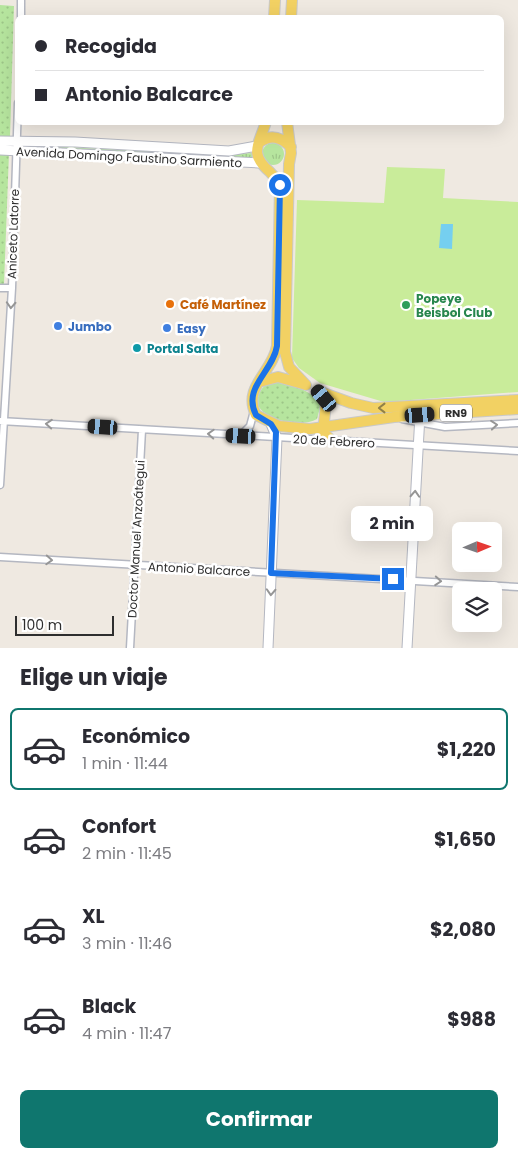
<!DOCTYPE html>
<html lang="es">
<head>
<meta charset="utf-8">
<style>
	:root { --surface:#fff; --page:#f7f7f7; --text:#2b2b33; --muted:#7c7c81; --line:#e1e1e2; --accent:#0f766e }
	body { margin:0; font-family:Poppins,sans-serif; background:var(--page); color:var(--text); height:100vh; display:flex; flex-direction:column; font-size:19px; white-space:nowrap }
	* { box-sizing:border-box; margin:0 }
	p { font-size:16px; color:var(--muted) }
	.icon { flex:none; width:28px; height:28px; fill:none; stroke:currentColor; stroke-width:2; stroke-linecap:round; stroke-linejoin:round }
	.map { position:relative; height:648px; overflow:hidden }
	.drawer { display:flex; flex-direction:column; background:var(--surface); flex:1 }
	.drawer>* { flex:none }
	.top-card { position:absolute; left:15px; top:15px; width:489px; height:110px; border-radius:8px; box-shadow:0 5px 20px #0002; display:grid; align-content:center; height:110px; padding:0 20px; background:var(--surface) }
	.needle { width:32px; rotate:88deg }
	.tools { position:absolute; left:452px; top:522px; display:grid; gap:10px }
	.tools a { display:grid; place-items:center; width:50px; height:50px; border-radius:8px; background:var(--surface); box-shadow:0 5px 20px #0002; font-size:25px }
	.scale { position:absolute; left:15px; bottom:12px; width:99px; box-sizing:border-box; padding-left:5px; border:2px solid #2e2e2e; border-top:0; font-size:14px; line-height:18px; white-space:nowrap; color:#2e2e2e; -webkit-text-stroke:4px #fff; paint-order:stroke }
	.end { position:absolute; width:22px; height:22px; margin:-11px; border:6px solid #1a73e8; background:#fff; box-shadow:0 0 0 2px #fff }
	.from { border-radius:50% }
	.bubble { position:absolute; height:35px; border-radius:8px; background:var(--surface); box-shadow:0 5px 20px #0002; font-size:16px; font-weight:700; line-height:35px; text-align:center }
	.car { position:absolute; width:15px; height:30px; margin:-15px -8px; border-radius:6px; box-shadow:0 0 4px 1px #0007; background:linear-gradient(#222 24%,#8ab4d8 0 40%,#222 0 76%,#8ab4d8 0 86%,#222 0) }
	.top-card b { display:flex; align-items:center; gap:18px; height:48px; font-size:19px }
	.top-card b+b { border-top:1px solid var(--line) }
	.top-card i { width:12px; height:12px; background:var(--text) }
	ul { padding:0; list-style:none }
	li { display:flex; align-items:center; gap:15px; height:82px; margin:0 10px 8px; padding:0 10px; border:2px solid transparent; border-radius:8px }
	li div { flex:1 }
	li b { display:block; font-size:19px }
	li em { font-style:normal; font-weight:700 }
	li.current { border-color:var(--accent) }
	li>.icon { width:45px; height:45px; stroke-width:1.5 }
	h2 { padding:0 20px; font-size:22px; line-height:60px }
	.cta { display:flex; gap:10px; margin-top:auto; padding:10px 20px }
	.cta a { flex:1; height:58px; border-radius:8px; background:var(--accent); color:#fff; font-size:20px; font-weight:700; line-height:58px; text-align:center }
	.map>svg:first-child { display:block }
	.grass { fill:url(#grass-tufts) }
	.park { fill:url(#park-dots) }
	.pitch { fill:#c9ec9a }
	.water { fill:#75cff0 }
	.lines { fill:none; stroke-linecap:round; stroke-linejoin:round }
	.street-casing { stroke:#b4b7c1; stroke-width:9 }
	.secondary-casing { stroke:#b4b7c1; stroke-width:11 }
	.primary-casing { stroke:#c9c9c9; stroke-width:12 }
	.street { stroke:#fff; stroke-width:6 }
	.secondary { stroke:#fff; stroke-width:9 }
	.primary { stroke:#f2d163; stroke-width:10 }
	.oneway { stroke:#969696 }
	.oneway2 { stroke:#908048 }
	.route { stroke:#1a73e8; stroke-width:6 }
	.food-dot { fill:#e8710a; stroke:#fff; stroke-width:2 }
	.leisure-dot { fill:#2e9e5b; stroke:#fff; stroke-width:2 }
	.shop-dot { fill:#3f7fe0; stroke:#fff; stroke-width:2 }
	.culture-dot { fill:#0f9aa8; stroke:#fff; stroke-width:2 }
	.labels { text-anchor:middle; dominant-baseline:central; stroke-width:5; stroke-linejoin:round; paint-order:stroke }
	.shield { fill:#fff; stroke:#6d6d6d; stroke-width:1 }
	.shield-label { font-size:11px; font-weight:bold; fill:#2e2e2e }
	.street-label { font-size:12px; fill:#2e2e2e; stroke:#fff }
	.leisure-label { font-size:12px; font-weight:bold; fill:#27864d; stroke:#fff; text-anchor:start }
	.food-label { font-size:12px; font-weight:bold; fill:#c56008; stroke:#fff; text-anchor:start }
	.shop-label { font-size:12px; font-weight:bold; fill:#366cbe; stroke:#fff; text-anchor:start }
	.culture-label { font-size:12px; font-weight:bold; fill:#0d838f; stroke:#fff; text-anchor:start }
</style>
</head>
<body>
<div class="map">
<svg width="518" height="648" viewBox="0 0 518 648">
	<defs>
		<pattern id="grass-tufts" width="24" height="20" patternUnits="userSpaceOnUse" patternTransform="scale(1.25)"><rect width="24" height="20" fill="#b6e59e"/><path d="M3 7l-1-3M5 7V3M7 7l1-3M15 17l-1-3M17 17v-4M19 17l1-3" fill="none" stroke="#9dc588"/></pattern>
		<pattern id="park-dots" width="8" height="8" patternUnits="userSpaceOnUse" patternTransform="scale(1.25)"><rect width="8" height="8" fill="#b6e59e"/><path d="M2 2h.1M6 6h.1" fill="none" stroke="#9dc588" stroke-width="1.8" stroke-linecap="round"/></pattern>
	</defs>
	<rect width="100%" height="100%" fill="#efe9e1"/>
	<!-- grass -->
	<path class="grass" d="M262 154a11 11 0 1 1 22 0a11 11 0 1 1-22 0Z
		M 23,145 L 224,155 L 252,153 L 252,160 L 23,147 Z"/>
	<!-- park -->
	<path class="park" d="M 0,5 L 14,6 L 10,137 L 0,137 Z
		M 0,153 L 9,153 L 4,284 L 0,284 Z
		M 273,382 C 290,383 311,390 321,404 L 317,419 C 302,428 268,421 259,407 C 256,395 261,385 273,382 Z"/>
	<!-- pitch -->
	<path class="pitch" d="M 387,167 L 445,169 L 443,198 L 518,202 L 518,392 L 384,402 L 320,383 L 299,368 L 292,358 L 297,200 L 384,203 Z"/>
	<!-- water -->
	<path class="water" d="M 441,224 L 453,224 L 452,249 L 439,248 Z"/>
	<g class="lines">
		<!-- street casing -->
		<g class="street-casing">
			<path id="street" d="M 21,18 L 21,0
				M 0,288 L 12,288
				M 402,419 L 445,427 L 518,423
				M 0,421 L 518,451
				M 241,435 L 250,426 L 254,411
				M 0,485 L 12,288 L 18,103
				M 0,557 L 518,587
				M 130,648 L 142,430"/>
		</g>
		<!-- secondary casing -->
		<g class="secondary-casing">
			<path id="secondary" d="M 0,141 L 75,142 L 229,151 L 257,146
				M 0,150 L 259,163
				M 268,648 L 277,438 L 271,424
				M 407,648 L 420,415"/>
		</g>
		<!-- primary casing -->
		<g class="primary-casing">
			<path id="primary" d="M 274,18 L 275,0
				M 291,18 L 292,0
				M 266,122 C 258,146 249,154 270,172 C 274,177 278,179 280,185 L 277,346 C 273,372 242,387 256,415 L 279,426 L 310,429 L 394,417 L 518,409
				M 287,122 L 291,153 L 289,164 L 285,352 L 289,367 L 306,385
				M 260,142 C 271,134 281,137 291,147
				M 259,382 L 278,377 L 303,384
				M 318,391 L 351,403 L 373,408 L 518,400
				M 318,391 L 326,403 L 323,432 L 332,441"/>
		</g>
		<!-- street -->
		<use href="#street" class="street"/>
		<!-- secondary -->
		<use href="#secondary" class="secondary"/>
		<!-- primary -->
		<use href="#primary" class="primary"/>
	</g>
	<!-- one-way arrows -->
	<defs><path id="oneway-chevron" d="M-2-3.5L2.5 0L-2 3.5" fill="none" stroke-width="1.6" stroke-linecap="round" stroke-linejoin="round" transform="scale(1.25)"/></defs>
	<g class="oneway">
		<use href="#oneway-chevron" transform="translate(11 305) rotate(93)"/>
		<use href="#oneway-chevron" transform="translate(49 424) rotate(-176)"/>
		<use href="#oneway-chevron" transform="translate(494 425) rotate(-5)"/>
		<use href="#oneway-chevron" transform="translate(211 434) rotate(-177)"/>
		<use href="#oneway-chevron" transform="translate(415 494) rotate(-87)"/>
		<use href="#oneway-chevron" transform="translate(49 560) rotate(3)"/>
		<use href="#oneway-chevron" transform="translate(438 581) rotate(4)"/>
		<use href="#oneway-chevron" transform="translate(271 592) rotate(93)"/>
	</g>
	<use class="oneway2" href="#oneway-chevron" transform="translate(382 408) rotate(180)"/>
	<g class="lines">
		<!-- route -->
		<path class="route" d="M 280,185 L 277,346 C 273,372 242,387 256,415 L 271,424 L 276,432 L 271,573 L 393,579"/>
	</g>
	<!-- markers -->
	<circle class="food-dot" cx="170" cy="304" r="5"/>
	<circle class="leisure-dot" cx="406" cy="305" r="5"/>
	<g class="shop-dot">
		<circle cx="58" cy="326" r="5"/>
		<circle cx="167" cy="328" r="5"/>
	</g>
	<circle class="culture-dot" cx="137" cy="348" r="5"/>
	<g class="labels">
		<!-- shield labels -->
		<rect class="shield" x="440" y="404.5" width="32" height="17" rx="4"/>
		<g class="shield-label">
			<text x="456" y="413">RN9</text>
		</g>
		<!-- street labels -->
		<g class="street-label">
			<text transform="translate(129 157) rotate(3)">Avenida Domingo Faustino Sarmiento</text>
			<text transform="translate(13 234) rotate(-88)">Aniceto Latorre</text>
			<text transform="translate(334 441) rotate(3)">20 de Febrero</text>
			<text transform="translate(136 539) rotate(-87)">Doctor Manuel Anzoátegui</text>
			<text transform="translate(199 569) rotate(3)">Antonio Balcarce</text>
		</g>
		<!-- leisure labels -->
		<g class="leisure-label">
			<text x="416" y="298">Popeye<tspan x="416" dy="14">Beisbol Club</tspan></text>
		</g>
		<!-- food labels -->
		<g class="food-label">
			<text x="180" y="304">Café Martínez</text>
		</g>
		<!-- shop labels -->
		<g class="shop-label">
			<text x="68" y="326">Jumbo</text>
			<text x="177" y="328">Easy</text>
		</g>
		<!-- culture labels -->
		<g class="culture-label">
			<text x="147" y="348">Portal Salta</text>
		</g>
	</g>
</svg>
<div class="tools">
<a><svg class="needle" viewBox="-14 -14 28 28"><path d="M0-13l5 13h-10z" fill="#e53935"/><path d="M0 13l5-13h-10z" fill="#7c7c81"/></svg></a>
<a><svg class="icon" aria-label="layers" viewBox="0 0 24 24"><path d="M12 4l9 5-9 5-9-5zM3 14l9 5 9-5"/></svg></a>
</div>
<div class="scale">100 m</div>
<i class="end from" style="left:280px;top:185px"></i>
<i class="end" style="left:393px;top:579px"></i>
<div class="bubble" style="left:351px;top:506px;width:82px">2 min</div>
<i class="car" style="left:324px;top:398px;rotate:320deg"></i>
<i class="car" style="left:420px;top:415px;rotate:86deg"></i>
<i class="car" style="left:103px;top:427px;rotate:274deg"></i>
<i class="car" style="left:241px;top:436px;rotate:273deg"></i>
<div class="top-card">
<b><i class="from"></i>Recogida</b>
<b><i></i>Antonio Balcarce</b>
</div>
</div>
<section class="drawer">
<h2>Elige un viaje</h2>
<ul>
<li class="current"><svg class="icon" aria-label="car" viewBox="0 0 24 24"><path d="M5 17H2v-5l4-1 3-4h7l3 4 3 1v5h-3M9 17h6M6 11h13"/><circle cx="7" cy="17" r="2"/><circle cx="17" cy="17" r="2"/></svg><div><b>Económico</b><p>1 min · 11:44</p></div><em>$1,220</em></li>
<li><svg class="icon" aria-label="car" viewBox="0 0 24 24"><path d="M5 17H2v-5l4-1 3-4h7l3 4 3 1v5h-3M9 17h6M6 11h13"/><circle cx="7" cy="17" r="2"/><circle cx="17" cy="17" r="2"/></svg><div><b>Confort</b><p>2 min · 11:45</p></div><em>$1,650</em></li>
<li><svg class="icon" aria-label="car" viewBox="0 0 24 24"><path d="M5 17H2v-5l4-1 3-4h7l3 4 3 1v5h-3M9 17h6M6 11h13"/><circle cx="7" cy="17" r="2"/><circle cx="17" cy="17" r="2"/></svg><div><b>XL</b><p>3 min · 11:46</p></div><em>$2,080</em></li>
<li><svg class="icon" aria-label="car" viewBox="0 0 24 24"><path d="M5 17H2v-5l4-1 3-4h7l3 4 3 1v5h-3M9 17h6M6 11h13"/><circle cx="7" cy="17" r="2"/><circle cx="17" cy="17" r="2"/></svg><div><b>Black</b><p>4 min · 11:47</p></div><em>$988</em></li>
</ul>
<div class="cta"><a>Confirmar</a></div>
</section>
</body>
</html>
